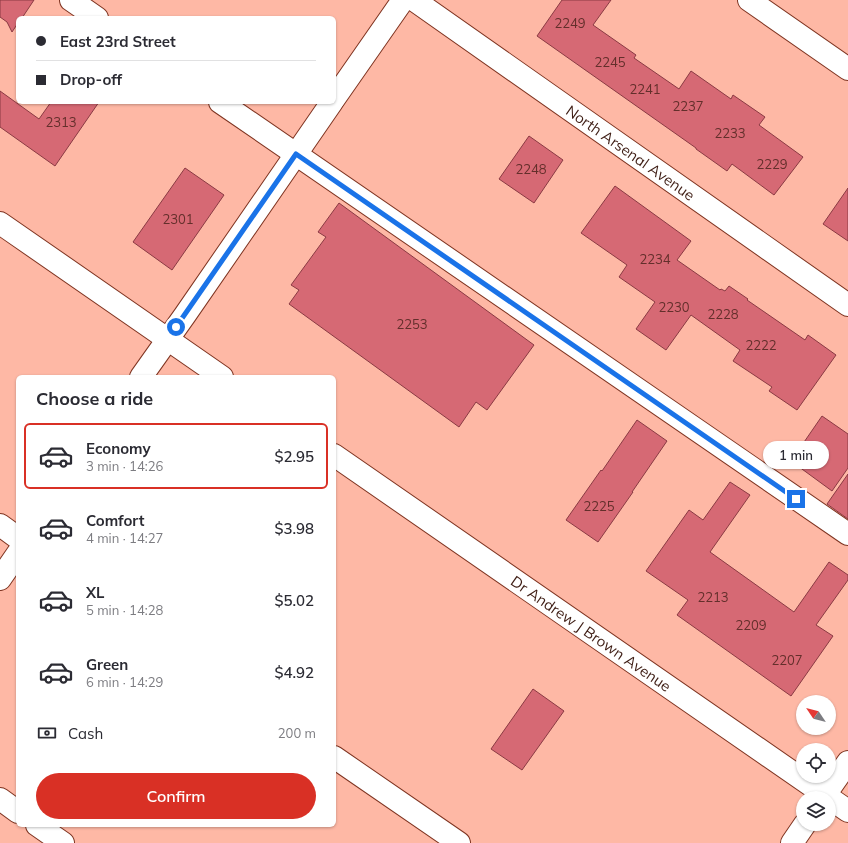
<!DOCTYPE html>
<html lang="en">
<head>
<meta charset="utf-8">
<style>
	:root { --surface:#fff; --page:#f7f7f7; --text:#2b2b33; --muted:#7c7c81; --line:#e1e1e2; --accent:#d93025 }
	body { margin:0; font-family:Mulish,sans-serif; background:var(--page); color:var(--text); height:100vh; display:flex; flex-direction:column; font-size:15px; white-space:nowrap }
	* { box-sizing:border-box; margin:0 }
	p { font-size:13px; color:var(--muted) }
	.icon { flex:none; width:22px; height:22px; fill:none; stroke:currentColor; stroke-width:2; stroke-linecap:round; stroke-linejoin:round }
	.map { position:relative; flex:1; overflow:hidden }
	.sheet { position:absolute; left:16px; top:375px; width:320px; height:452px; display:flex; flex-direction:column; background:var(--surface); border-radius:6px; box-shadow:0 1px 3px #0004 }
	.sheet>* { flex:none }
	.top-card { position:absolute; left:16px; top:16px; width:320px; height:88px; border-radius:6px; box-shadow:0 1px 3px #0004; display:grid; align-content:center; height:88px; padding:0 20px; background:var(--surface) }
	.needle { width:26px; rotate:305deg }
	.buttons { position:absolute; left:796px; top:695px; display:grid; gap:8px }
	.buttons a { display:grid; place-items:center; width:40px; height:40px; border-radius:50%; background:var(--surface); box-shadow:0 1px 3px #0004; font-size:20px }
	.end { position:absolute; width:18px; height:18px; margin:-9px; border:5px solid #1a73e8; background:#fff; box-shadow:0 0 0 2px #fff }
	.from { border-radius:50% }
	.bubble { position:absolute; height:28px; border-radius:14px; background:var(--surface); box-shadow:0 1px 3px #0004; font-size:13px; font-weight:600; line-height:28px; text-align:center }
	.top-card b { display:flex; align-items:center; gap:14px; height:38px; font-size:15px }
	.top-card b+b { border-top:1px solid var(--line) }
	.top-card i { width:10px; height:10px; background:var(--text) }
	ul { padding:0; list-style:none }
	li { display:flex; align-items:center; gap:12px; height:66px; margin:0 8px 6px; padding:0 12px; border:2px solid transparent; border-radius:6px }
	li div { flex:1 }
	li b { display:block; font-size:15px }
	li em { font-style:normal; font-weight:600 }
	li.active { border-color:var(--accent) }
	li>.icon { width:36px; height:36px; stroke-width:1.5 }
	h2 { padding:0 20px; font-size:18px; line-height:48px }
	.pay { display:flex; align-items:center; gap:10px; height:44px; padding:0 20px; font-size:15px }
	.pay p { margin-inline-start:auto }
	.button { display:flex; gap:8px; margin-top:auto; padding:8px 20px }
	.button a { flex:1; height:46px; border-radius:24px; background:var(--accent); color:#fff; font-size:16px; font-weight:600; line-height:46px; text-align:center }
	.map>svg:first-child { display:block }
	.building { fill:#d66974; stroke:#8a3a43 }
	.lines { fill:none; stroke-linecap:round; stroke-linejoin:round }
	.minor-casing { stroke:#7f3421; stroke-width:24 }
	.major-casing { stroke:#7f3421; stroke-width:24 }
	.minor { stroke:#fff; stroke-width:22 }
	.major { stroke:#fff; stroke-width:22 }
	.route { stroke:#1a73e8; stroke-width:5 }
	.labels { text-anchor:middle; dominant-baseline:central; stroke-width:3; stroke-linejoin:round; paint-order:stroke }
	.number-label { font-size:13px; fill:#632f2b }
	.street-label { font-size:15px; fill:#3d1c13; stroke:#f3cfc5 }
</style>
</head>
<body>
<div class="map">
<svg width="848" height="843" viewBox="0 0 848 843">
	<rect width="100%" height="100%" fill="#feb8a5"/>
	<!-- building -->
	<path class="building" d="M 0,0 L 34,0 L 22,18 L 18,18 L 18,23 L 12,32 L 7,22 L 0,17 Z
		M 562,0 L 611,0 L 593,25 L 636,55 L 634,58 L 679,89 L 691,71 L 731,99 L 733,95 L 765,117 L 759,125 L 803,157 L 774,195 L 732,164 L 727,171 L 696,149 L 696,148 L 537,36 Z
		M 0,91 L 39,119 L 51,102 L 99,102 L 55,166 L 0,127 Z
		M 529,136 L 563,160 L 534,203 L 499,179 Z
		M 185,168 L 224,195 L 172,270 L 133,242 Z
		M 615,186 L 691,241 L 677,260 L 720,290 L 721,289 L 725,291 L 729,286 L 748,299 L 747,300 L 805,340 L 808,335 L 836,355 L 797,410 L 769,391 L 772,387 L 733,361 L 740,350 L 691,315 L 666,350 L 636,329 L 655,302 L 619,277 L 627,265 L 581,233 Z
		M 848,188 L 848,241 L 823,224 Z
		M 339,203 L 534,345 L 487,410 L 476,402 L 459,427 L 289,304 L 299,290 L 291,285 L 326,237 L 318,232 Z
		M 822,416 L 848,434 L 848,468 L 832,491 L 791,461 Z
		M 637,420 L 667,441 L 632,492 L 633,492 L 598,542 L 566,520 L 601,470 L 602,471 Z
		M 848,474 L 848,519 L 827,504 Z
		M 730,482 L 750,495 L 710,552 L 794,612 L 829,562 L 848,575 L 848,580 L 816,625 L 833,636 L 791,696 L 677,615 L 688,600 L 646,571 L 689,510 L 703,520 Z
		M 533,689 L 564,711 L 522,770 L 491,749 Z"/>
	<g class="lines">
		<!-- minor casing -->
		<g class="minor-casing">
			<g id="minor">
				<path d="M 71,0 L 97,18"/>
				<path id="s1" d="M 414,0 L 848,305"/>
				<path d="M 749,0 L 848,69"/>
				<path d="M 334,99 L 403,0"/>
				<path d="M 220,102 L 848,534"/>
				<path d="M 141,377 L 185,315 L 332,102"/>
				<path d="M 0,525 L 18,538"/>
				<path d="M 0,579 L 18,553"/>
				<path d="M 334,757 L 459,843"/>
				<path d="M 825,795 L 848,762"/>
				<path d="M 0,799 L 18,812"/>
				<path d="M 37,825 L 63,843"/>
			</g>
		</g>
		<!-- major casing -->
		<g class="major-casing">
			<g id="major">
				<path d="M 0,223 L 222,377"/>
				<path id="s2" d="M 334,455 L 848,811"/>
				<path d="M 792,843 L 805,824"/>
			</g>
		</g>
		<!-- minor -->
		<use href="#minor" class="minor"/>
		<!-- major -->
		<use href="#major" class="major"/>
	</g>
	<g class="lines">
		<!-- route -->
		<path class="route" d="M 176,327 L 296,154 L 796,499"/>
	</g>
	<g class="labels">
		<!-- number labels -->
		<g class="number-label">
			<text x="570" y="23">2249</text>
			<text x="610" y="62">2245</text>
			<text x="645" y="89">2241</text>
			<text x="688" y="106">2237</text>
			<text x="61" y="122">2313</text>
			<text x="730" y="133">2233</text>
			<text x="772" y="164">2229</text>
			<text x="531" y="169">2248</text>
			<text x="178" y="219">2301</text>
			<text x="655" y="259">2234</text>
			<text x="674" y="307">2230</text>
			<text x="723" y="314">2228</text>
			<text x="412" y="324">2253</text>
			<text x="761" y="345">2222</text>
			<text x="599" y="506">2225</text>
			<text x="713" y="597">2213</text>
			<text x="751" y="625">2209</text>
			<text x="787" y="660">2207</text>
		</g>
		<!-- street labels -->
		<g class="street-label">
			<text stroke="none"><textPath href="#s1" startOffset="265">North Arsenal Avenue</textPath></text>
			<text stroke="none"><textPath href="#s2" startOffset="313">Dr Andrew J Brown Avenue</textPath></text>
		</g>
	</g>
</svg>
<div class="buttons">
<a><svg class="needle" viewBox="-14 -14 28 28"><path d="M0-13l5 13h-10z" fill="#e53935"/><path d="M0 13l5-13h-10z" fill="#7c7c81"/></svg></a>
<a><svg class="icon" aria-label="locate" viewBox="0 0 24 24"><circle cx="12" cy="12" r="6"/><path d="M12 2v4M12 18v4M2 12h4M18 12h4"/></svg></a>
<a><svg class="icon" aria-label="layers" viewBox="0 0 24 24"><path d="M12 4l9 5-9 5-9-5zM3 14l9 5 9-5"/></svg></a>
</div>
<i class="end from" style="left:176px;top:327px"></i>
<i class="end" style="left:796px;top:499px"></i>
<div class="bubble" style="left:763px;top:441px;width:66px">1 min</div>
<div class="top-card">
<b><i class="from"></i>East 23rd Street</b>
<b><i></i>Drop-off</b>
</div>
<section class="sheet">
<h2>Choose a ride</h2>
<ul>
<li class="active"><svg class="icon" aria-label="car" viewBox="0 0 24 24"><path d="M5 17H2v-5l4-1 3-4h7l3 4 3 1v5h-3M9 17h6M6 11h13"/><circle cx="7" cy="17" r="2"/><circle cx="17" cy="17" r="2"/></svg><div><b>Economy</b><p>3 min · 14:26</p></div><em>$2.95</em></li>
<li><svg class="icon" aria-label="car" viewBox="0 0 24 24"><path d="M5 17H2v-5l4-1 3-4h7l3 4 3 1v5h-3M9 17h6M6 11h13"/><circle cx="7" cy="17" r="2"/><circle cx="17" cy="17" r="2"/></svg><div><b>Comfort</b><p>4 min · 14:27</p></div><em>$3.98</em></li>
<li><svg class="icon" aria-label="car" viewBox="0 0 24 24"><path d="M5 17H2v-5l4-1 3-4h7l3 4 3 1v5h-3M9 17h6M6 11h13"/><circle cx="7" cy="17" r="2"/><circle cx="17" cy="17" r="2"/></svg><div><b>XL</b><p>5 min · 14:28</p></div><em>$5.02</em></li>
<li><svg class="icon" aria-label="car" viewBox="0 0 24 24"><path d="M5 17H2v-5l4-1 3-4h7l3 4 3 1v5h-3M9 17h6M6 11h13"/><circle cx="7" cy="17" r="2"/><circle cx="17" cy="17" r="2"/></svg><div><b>Green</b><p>6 min · 14:29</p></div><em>$4.92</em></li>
</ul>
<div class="pay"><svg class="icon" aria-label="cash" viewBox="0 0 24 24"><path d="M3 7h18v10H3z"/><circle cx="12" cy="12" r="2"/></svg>Cash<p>200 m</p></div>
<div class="button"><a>Confirm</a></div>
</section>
</div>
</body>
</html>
